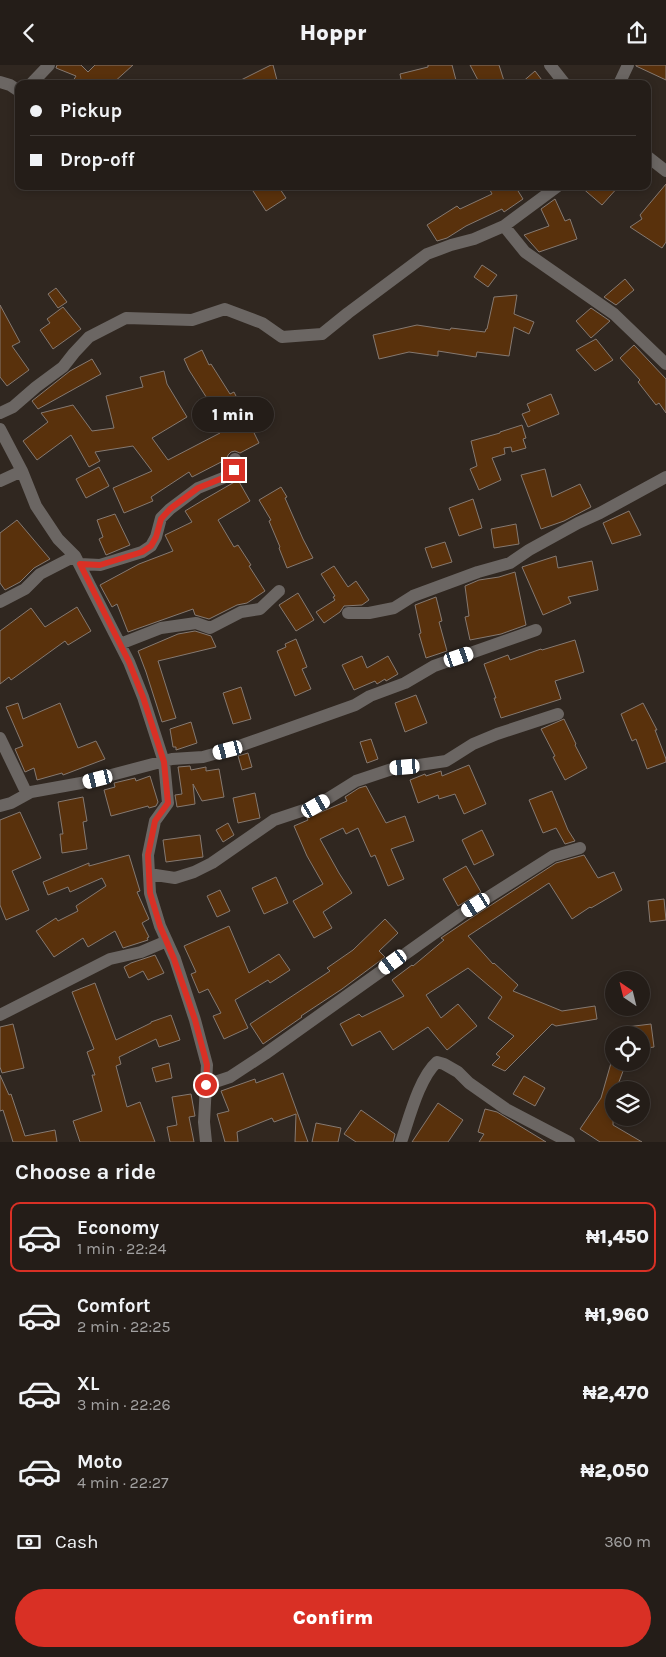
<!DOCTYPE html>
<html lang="en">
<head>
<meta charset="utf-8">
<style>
	:root { --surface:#241d18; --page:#2c2621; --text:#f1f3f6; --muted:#a3a2a2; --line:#413b37; --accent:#d93025 }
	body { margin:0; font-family:Karla,sans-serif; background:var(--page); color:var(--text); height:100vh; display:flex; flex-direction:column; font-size:19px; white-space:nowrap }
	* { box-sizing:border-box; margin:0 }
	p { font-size:16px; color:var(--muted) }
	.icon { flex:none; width:28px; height:28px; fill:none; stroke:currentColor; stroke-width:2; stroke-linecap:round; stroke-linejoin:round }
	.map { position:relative; height:1077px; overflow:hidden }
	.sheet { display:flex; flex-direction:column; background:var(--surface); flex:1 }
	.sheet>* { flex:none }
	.banner { position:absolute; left:15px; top:15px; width:636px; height:110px; border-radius:10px; box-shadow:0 2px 8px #0003,0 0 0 1px var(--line); display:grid; align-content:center; height:110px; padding:0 15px; background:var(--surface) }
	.needle { width:32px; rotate:325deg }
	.fabs { position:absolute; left:605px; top:906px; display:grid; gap:10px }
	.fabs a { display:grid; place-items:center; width:45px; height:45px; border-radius:50%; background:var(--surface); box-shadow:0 2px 8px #0003,0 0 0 1px var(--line); font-size:25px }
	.end { position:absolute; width:22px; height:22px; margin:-11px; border:6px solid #d93025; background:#fff; box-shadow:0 0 0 2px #fff }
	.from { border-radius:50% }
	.bubble { position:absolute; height:35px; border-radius:18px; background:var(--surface); box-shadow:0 2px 8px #0003,0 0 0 1px var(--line); font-size:16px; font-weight:800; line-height:35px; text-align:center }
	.car { position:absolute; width:15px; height:30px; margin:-15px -8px; border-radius:6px; box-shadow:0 0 4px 1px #0007; background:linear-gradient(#fff 24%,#345 0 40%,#fff 0 76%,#345 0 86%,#fff 0) }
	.banner b { display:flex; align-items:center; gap:18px; height:48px; font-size:19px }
	.banner b+b { border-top:1px solid var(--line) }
	.banner i { width:12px; height:12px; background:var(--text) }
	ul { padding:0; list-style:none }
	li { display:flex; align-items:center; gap:15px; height:70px; margin:0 10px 8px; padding:0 5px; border:2px solid transparent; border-radius:10px }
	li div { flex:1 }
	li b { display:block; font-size:19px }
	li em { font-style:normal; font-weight:800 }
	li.current { border-color:var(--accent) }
	li>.icon { width:45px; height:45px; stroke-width:1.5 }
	h2 { padding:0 15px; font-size:22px; line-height:60px }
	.pay { display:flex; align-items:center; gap:12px; height:55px; padding:0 15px; font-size:19px }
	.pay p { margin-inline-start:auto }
	.cta { display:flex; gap:10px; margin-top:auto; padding:10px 15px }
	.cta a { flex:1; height:58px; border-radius:30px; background:var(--accent); color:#fff; font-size:20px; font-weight:800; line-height:58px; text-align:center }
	header { display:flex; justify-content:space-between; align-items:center; height:65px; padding:0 15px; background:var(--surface); font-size:22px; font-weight:800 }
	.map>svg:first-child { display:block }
	.building { fill:#59310c; stroke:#857971 }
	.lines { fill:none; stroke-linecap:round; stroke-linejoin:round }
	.minor { stroke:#6b6663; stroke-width:12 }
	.route { stroke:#d93025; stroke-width:6 }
</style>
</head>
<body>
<header><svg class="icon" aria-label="back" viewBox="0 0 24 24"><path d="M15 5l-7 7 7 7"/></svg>Hoppr<svg class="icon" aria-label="share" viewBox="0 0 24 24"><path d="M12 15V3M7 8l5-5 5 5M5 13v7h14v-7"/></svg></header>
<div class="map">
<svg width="666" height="1077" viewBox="0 0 666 1077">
	<rect width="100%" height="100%" fill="#302720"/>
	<!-- building -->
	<path class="building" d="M 57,0 L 81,0 L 88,7 L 95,0 L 133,0 L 112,19 L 71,19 L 76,11 L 56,3 Z
		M 271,0 L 273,0 L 278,19 L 233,19 Z
		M 428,0 L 452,0 L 457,19 L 402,19 L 400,9 L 428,2 Z
		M 470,0 L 499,0 L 505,19 L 480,19 Z
		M 636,0 L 666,0 L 666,15 L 636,1 Z
		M 535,6 L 545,19 L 520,19 Z
		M 666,119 L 666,177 L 662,183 L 630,162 L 642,154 L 640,150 Z
		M 260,121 L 278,121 L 286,133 L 266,146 L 253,126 Z
		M 496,121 L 515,121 L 523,134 L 504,147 L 502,144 L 466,161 L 447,173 L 437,176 L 427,160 L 457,141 L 460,144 L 492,129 L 490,125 Z
		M 580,121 L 619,121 L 602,140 Z
		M 555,134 L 565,156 L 570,154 L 577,174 L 539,187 L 524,170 L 549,161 L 541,144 Z
		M 482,200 L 497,210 L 488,222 L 474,212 Z
		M 625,214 L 634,225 L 616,240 L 604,232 Z
		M 56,223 L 67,237 L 58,243 L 48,229 Z
		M 517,230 L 514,249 L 534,257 L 529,269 L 514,262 L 509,291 L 477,287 L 476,292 L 438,286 L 438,291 L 409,287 L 379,294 L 373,270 L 417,260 L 450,265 L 451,263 L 485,267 L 486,264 L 487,264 L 494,232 Z
		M 0,240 L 20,277 L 12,281 L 29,305 L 7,321 L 0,312 Z
		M 63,242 L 81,264 L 53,284 L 40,265 L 50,258 L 47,254 Z
		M 591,243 L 610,256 L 591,273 L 576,256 Z
		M 596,274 L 613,295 L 595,306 L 576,285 Z
		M 634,280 L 666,314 L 666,348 L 659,338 L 656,340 L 638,317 L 640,315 L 620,293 Z
		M 202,285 L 209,300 L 211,299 L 230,329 L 234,327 L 259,378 L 240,388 L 235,386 L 231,387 L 228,390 L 227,394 L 192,412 L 189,407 L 151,432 L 153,436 L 124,448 L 113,423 L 152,406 L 133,381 L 95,387 L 100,396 L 89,402 L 71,370 L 37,395 L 23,376 L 48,357 L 41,348 L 73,340 L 92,366 L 114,363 L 106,331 L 143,322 L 140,312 L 164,306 L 167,319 L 187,352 L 152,373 L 168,395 L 220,368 L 208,339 L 210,338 L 189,305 L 184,294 Z
		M 92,294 L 101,309 L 38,344 L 32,336 L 70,306 Z
		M 551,329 L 559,349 L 528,362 L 522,349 L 530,346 L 527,339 Z
		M 522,360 L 526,373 L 523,374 L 526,383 L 512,387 L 511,382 L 504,383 L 505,389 L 492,393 L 501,415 L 479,425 L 470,404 L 477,401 L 471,376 L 500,368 L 500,367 Z
		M 99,402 L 109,421 L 86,433 L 76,414 Z
		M 545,404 L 552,432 L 580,419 L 591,442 L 564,456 L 541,464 L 521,410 Z
		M 238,415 L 250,436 L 218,455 L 234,482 L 238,480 L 251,500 L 249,501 L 265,526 L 247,538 L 237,540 L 209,554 L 195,550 L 193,544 L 128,567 L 117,539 L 112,542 L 100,520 L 139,499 L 173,486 L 165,470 L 192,457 L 185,446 L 205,434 Z
		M 281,422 L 287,432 L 285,433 L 303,474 L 313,493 L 287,503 L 279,483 L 280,482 L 269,456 L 271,455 L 259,435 Z
		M 473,434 L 482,463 L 459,471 L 449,443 Z
		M 629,446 L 641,470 L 612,479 L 603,458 Z
		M 115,449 L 130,480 L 106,490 L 99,474 L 103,472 L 97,455 Z
		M 17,455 L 50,494 L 34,503 L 20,517 L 5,525 L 0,518 L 0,468 Z
		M 516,459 L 519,479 L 494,483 L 491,464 Z
		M 445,477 L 452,497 L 432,503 L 425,483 Z
		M 556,491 L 558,503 L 592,496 L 598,525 L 568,532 L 571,538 L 543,550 L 522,502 Z
		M 334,501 L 348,522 L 356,516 L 369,535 L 362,540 L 344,541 L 340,547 L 324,558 L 316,547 L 335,535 L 333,532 L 335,531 L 321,509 Z
		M 515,507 L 526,560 L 501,569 L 470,575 L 465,552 L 469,551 L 465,521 L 479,515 L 499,512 Z
		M 298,528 L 314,555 L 296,566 L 279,540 Z
		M 436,532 L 442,556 L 439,557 L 447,586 L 426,593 L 419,569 L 421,568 L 415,540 Z
		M 77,542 L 91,566 L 68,580 L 65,576 L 11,615 L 9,612 L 0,619 L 0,566 L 31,543 L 45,562 Z
		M 195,566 L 211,571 L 216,582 L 158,596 L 176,653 L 162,657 L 146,607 L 138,586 L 178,569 Z
		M 296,574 L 307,602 L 302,604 L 311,624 L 295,631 L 277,586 L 286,582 L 285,579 Z
		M 575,575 L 584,607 L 555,616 L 561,634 L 501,653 L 494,633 L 496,633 L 484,599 L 508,590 L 510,595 L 541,584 L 542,585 Z
		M 362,591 L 367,603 L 388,591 L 398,609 L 386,616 L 385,614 L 377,619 L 375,616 L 354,625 L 342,600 Z
		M 241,622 L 251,654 L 233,659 L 223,628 Z
		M 416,630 L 427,658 L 405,667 L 395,638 Z
		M 18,638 L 23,654 L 60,638 L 78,683 L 96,676 L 105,694 L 63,710 L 62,708 L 37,715 L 34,703 L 25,707 L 15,684 L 23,681 L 6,642 Z
		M 643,638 L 657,665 L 655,665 L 666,694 L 666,697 L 647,704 L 636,674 L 632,676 L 621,649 Z
		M 564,654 L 576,679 L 575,680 L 587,703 L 565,715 L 553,692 L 555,691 L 541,664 Z
		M 191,657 L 197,678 L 176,685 L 176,682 L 173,682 L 170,664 Z
		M 371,674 L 378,694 L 367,698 L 360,677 Z
		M 248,688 L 252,702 L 242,705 L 238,691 Z
		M 469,700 L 486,739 L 464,749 L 455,729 L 439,734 L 438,730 L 418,738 L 410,715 L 425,709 L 426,711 L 441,706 L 442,711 Z
		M 190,701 L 191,705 L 206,702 L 206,706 L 219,704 L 224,732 L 202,736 L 193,719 L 195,739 L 177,742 L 175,730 L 182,729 L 178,702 Z
		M 150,711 L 158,737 L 156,741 L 149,743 L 148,741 L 111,751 L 104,725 L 115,722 L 114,718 L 135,713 L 136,716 Z
		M 366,721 L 386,758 L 405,751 L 414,776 L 391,784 L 404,814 L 388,821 L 375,790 L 371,792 L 358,763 L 346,769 L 343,763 L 320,774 L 339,808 L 352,828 L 323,847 L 332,863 L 314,873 L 293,836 L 323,819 L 307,791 L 294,761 L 308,755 L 307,753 L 347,736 L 345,732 L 359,723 Z
		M 552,726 L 568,765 L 575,776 L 565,779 L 556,763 L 543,768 L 529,735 Z
		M 255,728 L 260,753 L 238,758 L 233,733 Z
		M 83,732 L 87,756 L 83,757 L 87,784 L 62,788 L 60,769 L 63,769 L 58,737 Z
		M 20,747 L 41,793 L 12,806 L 29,845 L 6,855 L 0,840 L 0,755 Z
		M 228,758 L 234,770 L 223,777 L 216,765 Z
		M 482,765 L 494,790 L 474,800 L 462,775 Z
		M 200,770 L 203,792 L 166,797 L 163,775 Z
		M 129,790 L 140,826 L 137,827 L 149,854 L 142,858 L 149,872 L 147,873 L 148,875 L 123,883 L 115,866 L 88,882 L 83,873 L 54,892 L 36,866 L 56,853 L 58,856 L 78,846 L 76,841 L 106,821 L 102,813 L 70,827 L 68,822 L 48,830 L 43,817 L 89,798 L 89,801 Z
		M 584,790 L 598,813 L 614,807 L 622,825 L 591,843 L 590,842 L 572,854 L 549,818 L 468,871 L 493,899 L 494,898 L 518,920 L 513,926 L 562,946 L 595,941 L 597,954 L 556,961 L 552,959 L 505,1006 L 492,1000 L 500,992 L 496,989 L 514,971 L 488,953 L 502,932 L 468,903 L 426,930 L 441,953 L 458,939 L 477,961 L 447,985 L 428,962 L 393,985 L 380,966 L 352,981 L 340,959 L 359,949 L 362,952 L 404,931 L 392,915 L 412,900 L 413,901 L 444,875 L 441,873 L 465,857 L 556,798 Z
		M 466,801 L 481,827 L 458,841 L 443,814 Z
		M 276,812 L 288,838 L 264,849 L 252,823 Z
		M 220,825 L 230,846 L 217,852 L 207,831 Z
		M 664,834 L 666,855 L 650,857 L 648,836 Z
		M 385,854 L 398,868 L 379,886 L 385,892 L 342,924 L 301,951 L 302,952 L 263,979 L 250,959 L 330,906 L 327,903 L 353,885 Z
		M 229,861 L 249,908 L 279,889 L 290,905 L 270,918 L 268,915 L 235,935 L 248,963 L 224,974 L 213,951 L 221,948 L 208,924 L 199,928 L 191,909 L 196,907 L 184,881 Z
		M 155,890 L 164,908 L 148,915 L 143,906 L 129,913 L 124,902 L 131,898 Z
		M 95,918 L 116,975 L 151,958 L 151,957 L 171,950 L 180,975 L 159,982 L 156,974 L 119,992 L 121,999 L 116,1001 L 127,1042 L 140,1037 L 155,1077 L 80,1077 L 73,1056 L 102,1046 L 92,1010 L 95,1010 L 87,987 L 94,984 L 72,927 Z
		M 13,959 L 24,1003 L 2,1008 L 0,1002 L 0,962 Z
		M 651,959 L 654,982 L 641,984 L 641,970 L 618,970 L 618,963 Z
		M 169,998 L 172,1013 L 156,1017 L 152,1003 Z
		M 611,998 L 626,998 L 616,1025 L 614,1025 L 613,1060 L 642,1077 L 600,1077 L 580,1064 L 601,1033 Z
		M 283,1008 L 308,1077 L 295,1077 L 296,1049 L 274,1057 L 272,1053 L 237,1067 L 238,1077 L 225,1077 L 217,1049 L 229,1046 L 221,1026 L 255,1014 L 256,1018 Z
		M 0,1010 L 9,1030 L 11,1029 L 25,1071 L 55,1065 L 57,1077 L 13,1077 L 3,1045 L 0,1046 Z
		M 524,1011 L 545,1023 L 535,1041 L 513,1029 Z
		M 191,1029 L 195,1051 L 189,1052 L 194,1077 L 170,1077 L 167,1062 L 177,1060 L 172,1032 Z
		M 438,1038 L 463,1055 L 448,1077 L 412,1077 Z
		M 485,1044 L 497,1047 L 546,1077 L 479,1077 L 484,1069 L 478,1067 Z
		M 361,1045 L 395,1069 L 393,1077 L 356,1077 L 344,1069 Z
		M 316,1058 L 341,1063 L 338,1077 L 312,1077 Z"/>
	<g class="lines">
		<!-- minor -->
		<path class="minor" d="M 550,0 L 565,19
			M 0,17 L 10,20 L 19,26
			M 31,19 L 49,0
			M 619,19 L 628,0
			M 648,92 L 666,106
			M 504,161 L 525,187 L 614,249 L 666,299
			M 0,348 L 13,342 L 36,322 L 63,302 L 74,288 L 89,272 L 126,253 L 192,255 L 225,244 L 262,258 L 282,272 L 322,269 L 348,248 L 427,189 L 451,180 L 474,174 L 504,161 L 558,121
			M 0,364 L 22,406 L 36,441 L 58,474 L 75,491 L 129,597 L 143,632 L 164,697 L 168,738 L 155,756 L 148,790 L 150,828 L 160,861 L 175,894 L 195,955 L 207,1000 L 204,1057 L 206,1077
			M 0,416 L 22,406
			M 80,499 L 100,500 L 142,487 L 151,481 L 156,472 L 161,453 L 170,444 L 198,423 L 223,413 L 235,405 L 235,394
			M 0,537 L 25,524 L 40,509 L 75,491
			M 348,548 L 369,548 L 394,543 L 413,531 L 478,507 L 510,498 L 529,485 L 578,458 L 600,448 L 666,412
			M 120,579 L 161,563 L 196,558 L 210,563 L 241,547 L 260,544 L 279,526
			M 0,673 L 27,729
			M 0,741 L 11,738 L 31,727 L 81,718 L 172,694 L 203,692 L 228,685 L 355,640 L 370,631 L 405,618 L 434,601 L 536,565
			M 149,809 L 175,813 L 194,807 L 212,798 L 274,755 L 316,741 L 356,716 L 392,704 L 446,696 L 473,679 L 497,669 L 558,649
			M 0,950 L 110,894 L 141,887 L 167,876
			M 206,1020 L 230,1012 L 265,989 L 460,850 L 553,791 L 580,783
			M 401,1077 C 409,1054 419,1013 437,997 L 444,999 L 458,1007 L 469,1018 L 506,1044 L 569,1077"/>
	</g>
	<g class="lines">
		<!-- route -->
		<path class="route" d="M 206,1020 L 207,1000 L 195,955 L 174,894 L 160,861 L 150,828 L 148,790 L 155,756 L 168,738 L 164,697 L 143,632 L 129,597 L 80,499 L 100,500 L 142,487 L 151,481 L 156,472 L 161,454 L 170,444 L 198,423 L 223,413 L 234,405"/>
	</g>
</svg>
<div class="fabs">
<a><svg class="needle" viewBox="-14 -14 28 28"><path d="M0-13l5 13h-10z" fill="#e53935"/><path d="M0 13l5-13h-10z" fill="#a3a2a2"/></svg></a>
<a><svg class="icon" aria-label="locate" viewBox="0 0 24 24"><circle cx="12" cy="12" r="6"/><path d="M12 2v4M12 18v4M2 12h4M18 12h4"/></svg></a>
<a><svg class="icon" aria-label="layers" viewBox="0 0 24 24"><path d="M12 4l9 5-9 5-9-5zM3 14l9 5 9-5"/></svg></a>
</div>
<i class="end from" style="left:206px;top:1020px"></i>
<i class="end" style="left:234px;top:405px"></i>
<div class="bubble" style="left:192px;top:332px;width:82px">1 min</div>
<i class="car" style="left:459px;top:592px;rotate:71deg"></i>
<i class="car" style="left:228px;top:685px;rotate:255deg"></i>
<i class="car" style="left:405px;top:702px;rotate:265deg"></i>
<i class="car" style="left:98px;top:714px;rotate:256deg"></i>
<i class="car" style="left:316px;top:741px;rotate:60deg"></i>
<i class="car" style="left:476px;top:840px;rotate:238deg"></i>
<i class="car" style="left:393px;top:897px;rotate:234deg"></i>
<div class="banner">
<b><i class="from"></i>Pickup</b>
<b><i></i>Drop-off</b>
</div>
</div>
<section class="sheet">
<h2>Choose a ride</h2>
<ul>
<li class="current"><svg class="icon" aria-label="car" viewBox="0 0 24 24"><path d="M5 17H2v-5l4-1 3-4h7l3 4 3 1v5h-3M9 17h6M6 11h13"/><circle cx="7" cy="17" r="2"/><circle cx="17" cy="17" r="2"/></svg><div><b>Economy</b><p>1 min · 22:24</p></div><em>₦1,450</em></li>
<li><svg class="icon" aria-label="car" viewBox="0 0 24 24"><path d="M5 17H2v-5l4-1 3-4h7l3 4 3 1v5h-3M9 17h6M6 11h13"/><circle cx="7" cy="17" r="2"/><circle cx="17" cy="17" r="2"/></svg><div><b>Comfort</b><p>2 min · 22:25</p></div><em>₦1,960</em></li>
<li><svg class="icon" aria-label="car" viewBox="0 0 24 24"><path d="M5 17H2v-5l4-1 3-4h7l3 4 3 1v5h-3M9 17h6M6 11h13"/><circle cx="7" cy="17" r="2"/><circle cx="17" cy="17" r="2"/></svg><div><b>XL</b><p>3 min · 22:26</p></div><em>₦2,470</em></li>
<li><svg class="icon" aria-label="car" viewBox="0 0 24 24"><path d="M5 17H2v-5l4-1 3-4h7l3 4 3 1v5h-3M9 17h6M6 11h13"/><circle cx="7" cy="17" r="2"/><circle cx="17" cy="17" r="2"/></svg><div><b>Moto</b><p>4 min · 22:27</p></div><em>₦2,050</em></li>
</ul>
<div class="pay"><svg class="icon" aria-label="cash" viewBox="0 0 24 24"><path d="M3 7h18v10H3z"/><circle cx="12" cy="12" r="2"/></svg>Cash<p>360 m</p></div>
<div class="cta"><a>Confirm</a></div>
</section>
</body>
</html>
